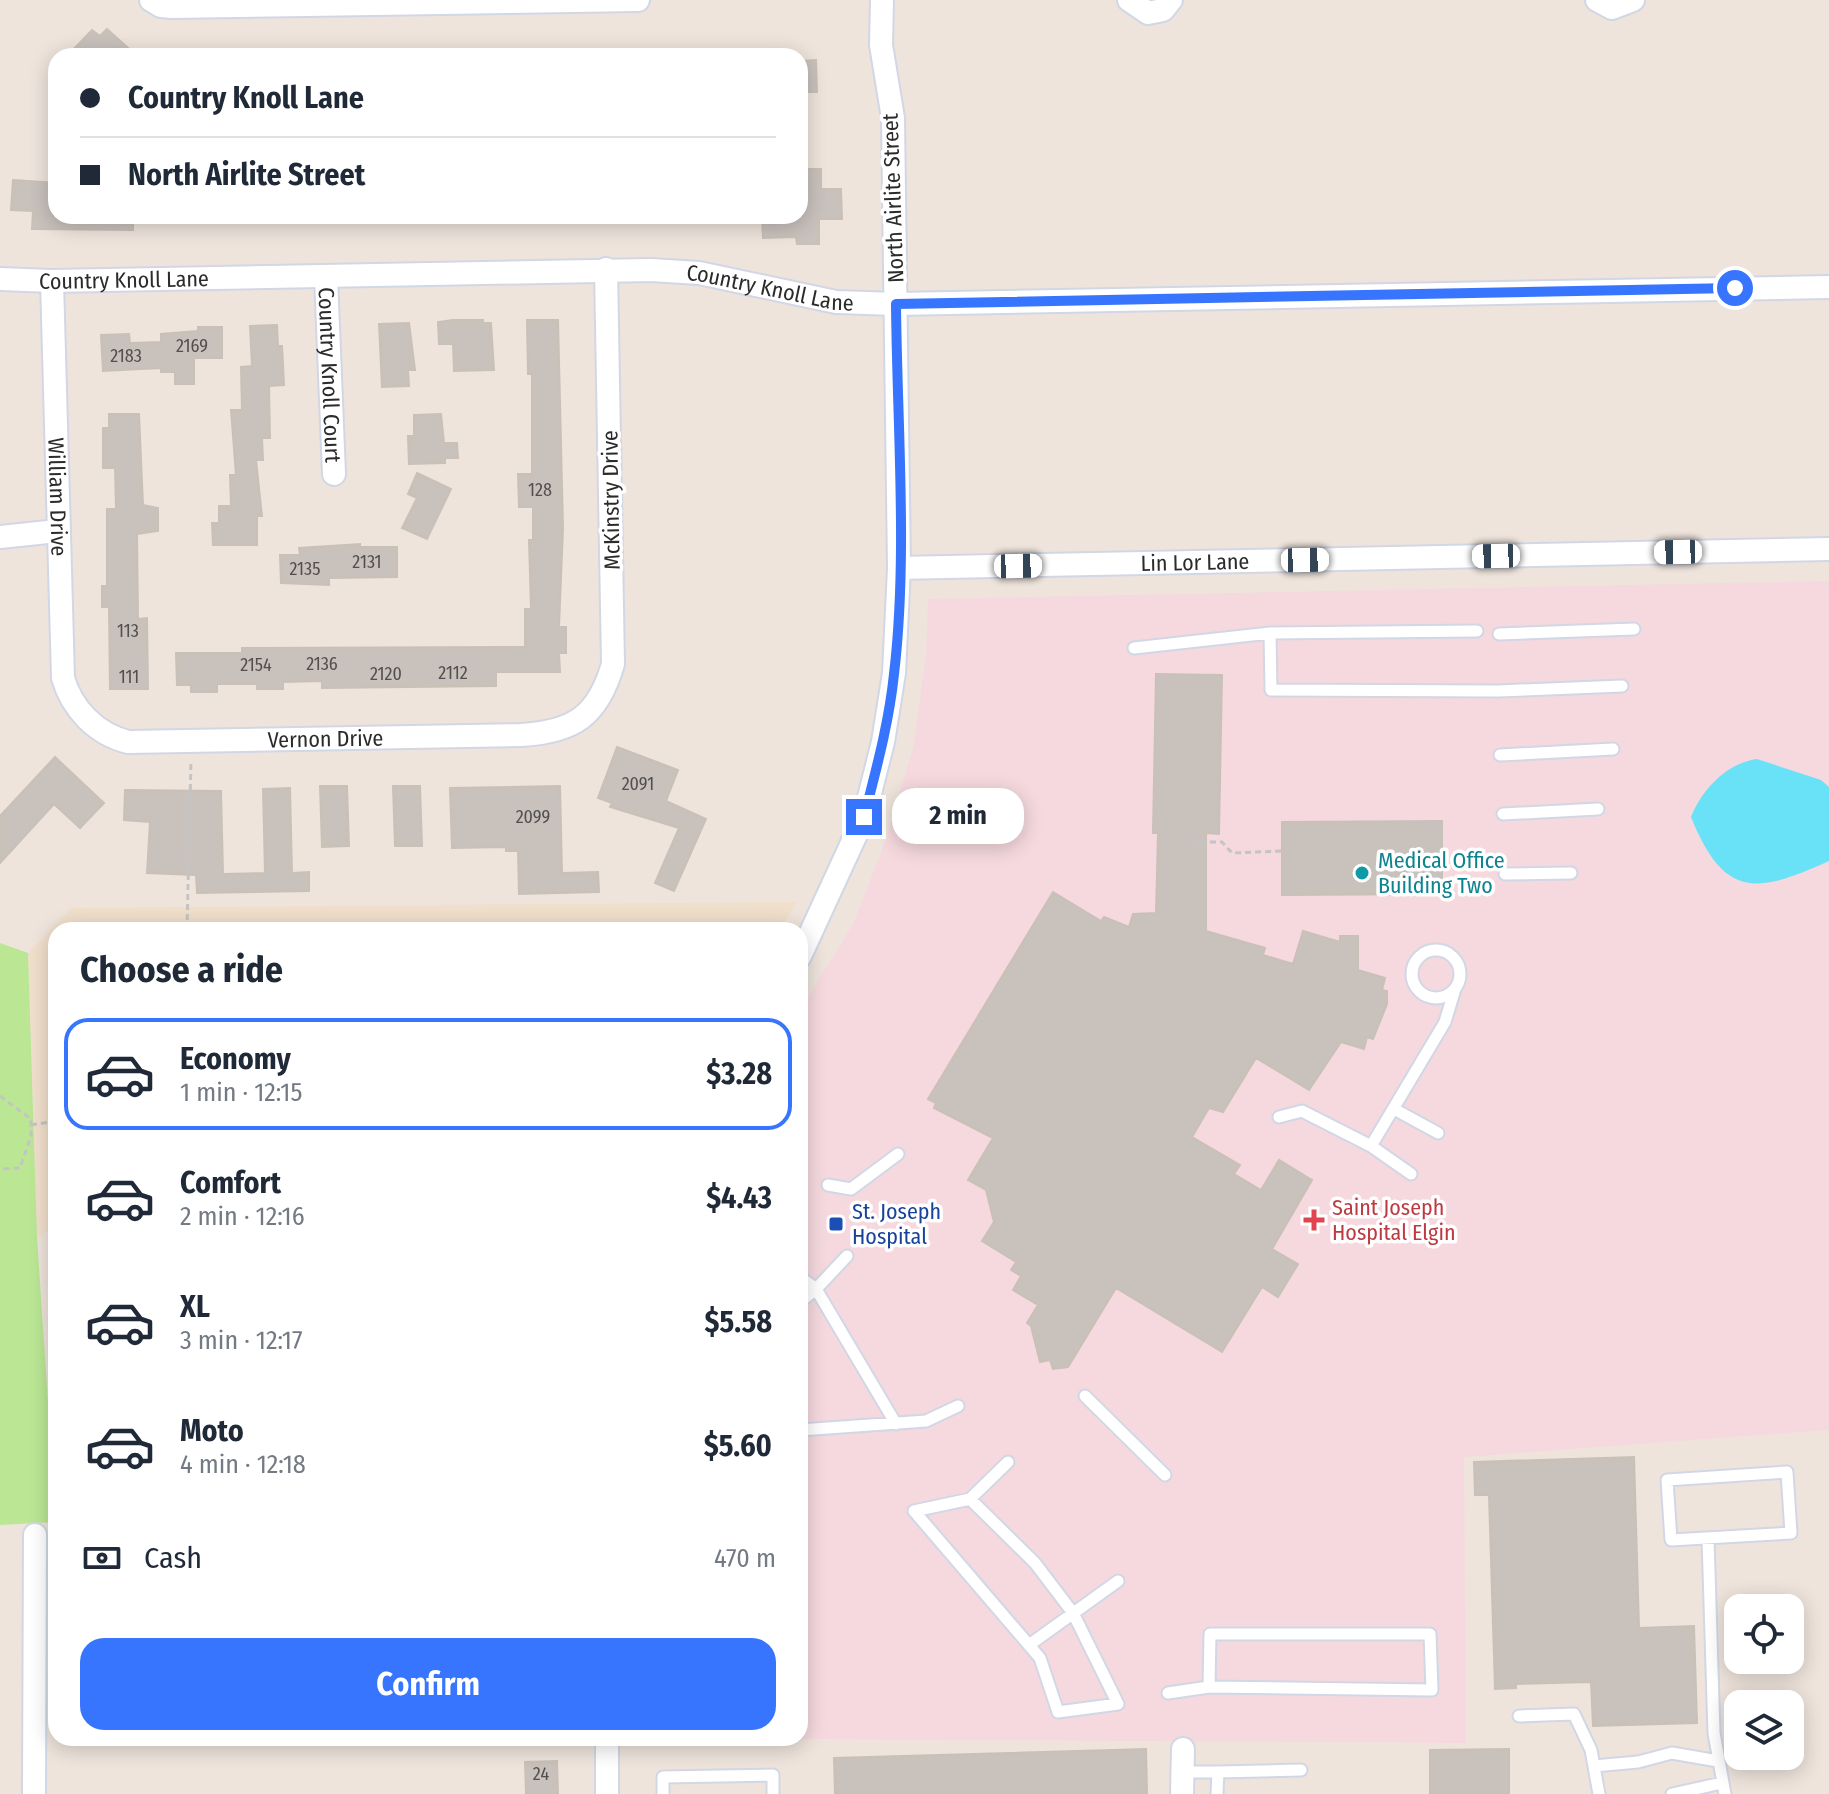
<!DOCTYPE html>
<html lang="en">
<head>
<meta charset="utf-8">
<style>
	:root { --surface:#fff; --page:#f6f6f7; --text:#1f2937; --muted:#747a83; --line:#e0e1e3; --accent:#3875ff }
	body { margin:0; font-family:"Fira Sans Condensed",sans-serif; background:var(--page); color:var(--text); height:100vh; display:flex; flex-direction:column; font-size:30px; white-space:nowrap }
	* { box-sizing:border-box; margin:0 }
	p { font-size:26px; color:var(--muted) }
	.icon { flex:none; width:44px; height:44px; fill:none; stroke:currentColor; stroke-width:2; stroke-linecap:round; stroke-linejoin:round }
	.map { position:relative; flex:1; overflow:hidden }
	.panel { position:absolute; left:48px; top:922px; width:760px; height:824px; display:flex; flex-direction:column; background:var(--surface); border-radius:24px; box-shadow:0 4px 20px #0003 }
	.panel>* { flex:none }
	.guide { position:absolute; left:48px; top:48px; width:760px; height:176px; border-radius:24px; box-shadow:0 4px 20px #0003; display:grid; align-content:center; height:176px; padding:0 32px; background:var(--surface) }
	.fabs { position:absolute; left:1724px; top:1594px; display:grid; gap:16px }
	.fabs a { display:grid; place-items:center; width:80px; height:80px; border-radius:16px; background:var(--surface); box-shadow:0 4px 20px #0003; font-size:40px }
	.end { position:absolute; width:36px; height:36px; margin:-18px; border:10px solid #3875ff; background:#fff; box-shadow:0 0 0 4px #fff }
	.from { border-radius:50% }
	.bubble { position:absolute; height:56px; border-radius:24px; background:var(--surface); box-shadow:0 4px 20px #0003; font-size:26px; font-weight:700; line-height:56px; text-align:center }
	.car { position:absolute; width:24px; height:48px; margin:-24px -12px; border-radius:10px; box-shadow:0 0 6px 2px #0007; background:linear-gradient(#fff 24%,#345 0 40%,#fff 0 76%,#345 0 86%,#fff 0) }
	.guide b { display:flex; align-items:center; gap:28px; height:76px; font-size:30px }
	.guide b+b { border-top:2px solid var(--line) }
	.guide i { width:20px; height:20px; background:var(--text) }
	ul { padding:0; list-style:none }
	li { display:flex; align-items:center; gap:24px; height:112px; margin:0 16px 12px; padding:0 16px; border:4px solid transparent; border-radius:24px }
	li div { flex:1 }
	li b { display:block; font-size:30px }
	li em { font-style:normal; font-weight:700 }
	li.active { border-color:var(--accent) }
	li>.icon { width:72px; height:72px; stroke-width:1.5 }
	h2 { padding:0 32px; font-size:36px; line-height:96px }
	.pay { display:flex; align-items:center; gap:20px; height:88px; padding:0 32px; font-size:30px }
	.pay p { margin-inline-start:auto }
	.cta { display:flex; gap:16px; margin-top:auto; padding:16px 32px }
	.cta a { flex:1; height:92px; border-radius:24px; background:var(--accent); color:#fff; font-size:32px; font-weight:700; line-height:92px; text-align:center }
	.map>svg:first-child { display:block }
	.education { fill:#f0dfcb }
	.medical { fill:#f5d9de }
	.green { fill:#bbe795 }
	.water { fill:#69e1f6 }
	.building { fill:#c9c1bc; stroke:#c9c0b6; stroke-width:2 }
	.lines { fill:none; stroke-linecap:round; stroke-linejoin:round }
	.lane-casing { stroke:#d1d7e5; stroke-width:15 }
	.street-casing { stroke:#d1d7e5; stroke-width:26 }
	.path { stroke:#c4c4c4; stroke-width:3; stroke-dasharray:6 4; stroke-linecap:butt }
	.lane { stroke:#fff; stroke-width:11 }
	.street { stroke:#fff; stroke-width:22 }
	.route { stroke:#3875ff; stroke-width:10 }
	.culture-dot { fill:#0f9aa8; stroke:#fff; stroke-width:3 }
	.health-dot { fill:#e0444e; stroke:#fff; stroke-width:3 }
	.transit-dot { fill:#1a4fb4; stroke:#fff; stroke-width:3 }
	.labels { text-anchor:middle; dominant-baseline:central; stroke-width:7; stroke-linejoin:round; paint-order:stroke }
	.number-label { font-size:18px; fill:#52504f }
	.street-label { font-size:22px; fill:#2b2b2b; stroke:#fff }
	.culture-label { font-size:22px; fill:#0d838f; stroke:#fff; text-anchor:start }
	.health-label { font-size:22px; fill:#be3a42; stroke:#fff; text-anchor:start }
	.transit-label { font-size:22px; fill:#164399; stroke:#fff; text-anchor:start }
</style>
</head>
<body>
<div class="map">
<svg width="1829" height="1794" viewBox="0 0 1829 1794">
	<rect width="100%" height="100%" fill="#eee4dc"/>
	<!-- education -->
	<path class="education" d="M 797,902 L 780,930 L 56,930 L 56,1226 L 37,1238 L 28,953 L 71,908 Z"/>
	<!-- medical -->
	<path class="medical" d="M 1829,581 L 1829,1430 L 1464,1457 L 1466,1743 L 638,1738 L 800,1738 L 800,1010 L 853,924 L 885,842 L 913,748 L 926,656 L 928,599 Z"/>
	<!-- green -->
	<path class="green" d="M 0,943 L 28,953 L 37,1238 L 56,1522 L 0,1525 Z"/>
	<!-- water -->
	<path class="water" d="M 1757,759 L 1821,780 L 1829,787 L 1829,861 C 1756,894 1724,899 1691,817 C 1702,789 1727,763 1757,759 Z"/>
	<!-- building -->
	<path class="building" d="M 107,29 L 137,56 L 67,56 L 92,30 L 100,36 Z
		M 816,60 L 817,92 L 800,92 L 800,61 Z
		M 800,169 L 821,169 L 821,189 L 841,189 L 842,219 L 819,219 L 819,244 L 797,244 L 796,237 L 763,238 L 762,216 L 800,216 Z
		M 13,180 L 56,183 L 56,216 L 133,216 L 133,230 L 32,229 L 33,211 L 11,210 Z
		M 453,320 L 483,320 L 483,323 L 491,323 L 494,370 L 454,371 L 453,344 L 439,344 L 438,322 Z
		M 527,320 L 558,320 L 563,528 L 559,627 L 566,627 L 566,653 L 559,653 L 560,672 L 496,672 L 496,686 L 322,688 L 322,681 L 283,682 L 283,689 L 257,689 L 257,684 L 217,684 L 217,692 L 191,692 L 191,685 L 177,685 L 176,653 L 242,653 L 242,648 L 525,647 L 525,609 L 531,609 L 529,540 L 533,540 L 533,507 L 519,507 L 518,474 L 532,474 L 532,374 L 528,374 Z
		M 409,323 L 415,370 L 408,370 L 409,386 L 382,387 L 379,324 Z
		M 277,325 L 278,346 L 282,346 L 284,385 L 269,386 L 270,438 L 262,438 L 263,460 L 256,460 L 262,516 L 257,516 L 257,545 L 213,545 L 212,523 L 219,523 L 219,506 L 231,506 L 230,475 L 236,475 L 231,410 L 242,410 L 241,367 L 252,366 L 250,326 Z
		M 198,327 L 222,327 L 222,358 L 194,358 L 194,384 L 175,384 L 175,372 L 161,372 L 161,368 L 103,371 L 101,335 L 129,334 L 130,343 L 161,342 L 161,334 L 198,331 Z
		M 109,414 L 139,414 L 143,505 L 158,508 L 158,531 L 137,534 L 138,619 L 147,618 L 148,689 L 110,689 L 109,607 L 102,607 L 102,586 L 107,586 L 107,509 L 116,509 L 115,468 L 103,468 L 103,428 L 109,428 Z
		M 441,414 L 444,443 L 457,443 L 458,458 L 445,458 L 445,463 L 409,464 L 408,436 L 414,436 L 414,415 Z
		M 417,473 L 451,489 L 427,539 L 402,528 L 417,498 L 408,494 Z
		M 360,544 L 360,547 L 397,547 L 397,577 L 329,578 L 329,585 L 281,583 L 280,555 L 300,555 L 299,548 Z
		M 1156,674 L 1222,675 L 1219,834 L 1206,833 L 1206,931 L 1265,948 L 1263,955 L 1293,964 L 1303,931 L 1340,942 L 1340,936 L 1358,936 L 1358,970 L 1385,978 L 1382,990 L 1387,991 L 1387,1004 L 1373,1039 L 1367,1037 L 1364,1049 L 1341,1042 L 1309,1090 L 1256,1058 L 1223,1112 L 1209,1108 L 1192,1137 L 1240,1165 L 1234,1174 L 1261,1190 L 1279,1160 L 1312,1180 L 1272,1249 L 1298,1264 L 1278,1297 L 1262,1287 L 1222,1352 L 1116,1288 L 1068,1367 L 1053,1369 L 1050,1360 L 1040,1362 L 1031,1326 L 1027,1323 L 1038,1305 L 1013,1290 L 1021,1276 L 1011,1270 L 1016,1262 L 982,1241 L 994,1222 L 986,1190 L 968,1180 L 993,1138 L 934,1108 L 936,1103 L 928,1099 L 1053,892 L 1101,921 L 1104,917 L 1129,927 L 1133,914 L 1156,913 L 1158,833 L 1153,833 Z
		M 617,747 L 678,770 L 666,801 L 706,819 L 674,891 L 655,883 L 679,828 L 610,807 L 612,803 L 598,798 Z
		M 55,757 L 104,803 L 80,828 L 54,804 L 0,863 L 0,816 Z
		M 320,786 L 347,786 L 349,846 L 322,847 Z
		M 393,786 L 420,786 L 422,846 L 395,846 Z
		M 560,786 L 562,873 L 598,872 L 599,892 L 519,894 L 518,851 L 506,851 L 506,847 L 452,848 L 450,788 Z
		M 290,788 L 292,873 L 309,872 L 309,891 L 197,893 L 196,875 L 147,873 L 150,822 L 124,820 L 125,790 L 221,791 L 223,874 L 265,873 L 263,789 Z
		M 1442,821 L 1442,894 L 1282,895 L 1282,822 Z
		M 1634,1457 L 1639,1628 L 1694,1626 L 1697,1723 L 1593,1726 L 1591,1682 L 1516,1684 L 1516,1688 L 1495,1689 L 1489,1495 L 1475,1495 L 1474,1462 Z
		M 1146,1749 L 1147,1794 L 835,1794 L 834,1758 Z
		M 1509,1749 L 1509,1794 L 1430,1794 L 1430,1750 Z
		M 557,1761 L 558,1794 L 526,1794 L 525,1762 Z"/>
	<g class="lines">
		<!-- lane casing -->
		<g class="lane-casing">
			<path id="lane" d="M 1270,633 L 1271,690 L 1498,691 L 1622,686
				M 1499,634 L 1634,629
				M 1134,648 L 1270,633 L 1477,631
				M 1500,755 L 1613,749
				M 1503,814 L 1598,809
				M 1505,874 L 1571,873
				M1412 974a24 24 0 1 1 48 0a24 24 0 1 1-48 0Z
				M 1394,1109 L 1438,1133
				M 1279,1117 L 1302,1111 L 1371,1146
				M 1411,1174 L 1371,1146 L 1445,1022 L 1455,989
				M 828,1185 L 851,1189 L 898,1154
				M 800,1277 L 816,1289 L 847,1256
				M 800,1302 L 816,1289 L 896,1424
				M 1085,1396 L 1165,1475
				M 800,1430 L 926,1421 L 958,1406
				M 1787,1472 L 1791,1533 L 1671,1540 L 1667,1480 Z
				M 970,1499 L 1035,1563 L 1073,1613 L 1118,1704 L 1058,1712 L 1040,1658 L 914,1511 L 970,1499 L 1008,1462
				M 1708,1538 L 1714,1733 L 1725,1794
				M 1029,1645 L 1118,1581
				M 1168,1693 L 1209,1687 L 1432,1690 L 1430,1634 L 1210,1634 L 1209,1687
				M 1519,1716 L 1574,1714 L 1591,1750 L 1599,1794
				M 1594,1766 L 1638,1762 L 1672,1753 L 1718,1761
				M 1182,1772 L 1218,1772 L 1217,1794
				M 1218,1772 L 1301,1770
				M 663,1794 L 663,1777 L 773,1775 L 773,1794
				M 1672,1794 L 1722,1783"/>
		</g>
		<!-- street casing -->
		<g class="street-casing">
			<g id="street">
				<path d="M 151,0 L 161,6 L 172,7 L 638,0"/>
				<path d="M 1129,0 L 1148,13 L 1163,10 L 1171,0"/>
				<path d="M 1597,0 L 1612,8 L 1633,0"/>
				<path id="s1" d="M 326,277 L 334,474"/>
				<path id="s2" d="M 0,279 L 52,281 L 651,270 L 699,273 L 836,302 L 896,304 L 1829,287"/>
				<path id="s3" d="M 52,281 L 63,678 C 72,709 96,734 128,742 L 521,735 C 574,732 598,716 613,664 L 606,269"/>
				<path d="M 0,537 L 57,531"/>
				<path id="s4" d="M 899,568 L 1829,549"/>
				<path d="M 800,956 L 864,817 L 883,742 L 894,673 L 899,568 L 893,118 L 881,45 L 882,0"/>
				<path d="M 34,1794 L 35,1535"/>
				<path d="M 607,1794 L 607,1738"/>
				<path d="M 1182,1794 L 1183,1749"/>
			</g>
		</g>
		<!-- path -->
		<path class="path" d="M 1190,842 L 1222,842 L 1232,853 L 1282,851
			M 187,930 L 191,760
			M 0,1096 L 31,1119 L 31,1136 L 20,1168 L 0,1169
			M 31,1125 L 56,1121"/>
		<!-- lane -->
		<use href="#lane" class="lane"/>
		<!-- street -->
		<use href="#street" class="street"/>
	</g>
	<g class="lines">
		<!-- route -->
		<path class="route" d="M 864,817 C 876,770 889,723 894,674 C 908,557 897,423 896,304 L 1735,288"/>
	</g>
	<!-- markers -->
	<circle class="culture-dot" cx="1362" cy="873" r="8"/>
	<path class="health-dot" d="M1310 1208h8v8h8v8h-8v8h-8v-8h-8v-8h8z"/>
	<rect class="transit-dot" x="828" y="1216" width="16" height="16" rx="4"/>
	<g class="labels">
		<!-- number labels -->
		<g class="number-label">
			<text x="192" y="346">2169</text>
			<text x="126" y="356">2183</text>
			<text x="540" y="490">128</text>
			<text x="367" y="562">2131</text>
			<text x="305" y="569">2135</text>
			<text x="128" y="631">113</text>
			<text x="322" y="664">2136</text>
			<text x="256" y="665">2154</text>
			<text x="453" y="673">2112</text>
			<text x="386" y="674">2120</text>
			<text x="129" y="677">111</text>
			<text x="638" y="784">2091</text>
			<text x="533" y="817">2099</text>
			<text x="541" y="1774">24</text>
		</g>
		<!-- street labels -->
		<g class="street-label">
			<text transform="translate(893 198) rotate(-92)">North Airlite Street</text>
			<text stroke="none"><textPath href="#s2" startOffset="124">Country Knoll Lane</textPath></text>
			<text stroke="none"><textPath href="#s2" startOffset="772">Country Knoll Lane</textPath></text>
			<text stroke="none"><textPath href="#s1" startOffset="98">Country Knoll Court</textPath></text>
			<text stroke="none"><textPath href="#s3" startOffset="216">William Drive</textPath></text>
			<text transform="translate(611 500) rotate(-91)">McKinstry Drive</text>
			<text stroke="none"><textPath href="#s4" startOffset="296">Lin Lor Lane</textPath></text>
			<text stroke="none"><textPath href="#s3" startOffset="690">Vernon Drive</textPath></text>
		</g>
		<!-- culture labels -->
		<g class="culture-label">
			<text x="1378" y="860">Medical Office<tspan x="1378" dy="25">Building Two</tspan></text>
		</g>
		<!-- health labels -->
		<g class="health-label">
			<text x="1332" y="1207">Saint Joseph<tspan x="1332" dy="25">Hospital Elgin</tspan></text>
		</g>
		<!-- transit labels -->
		<g class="transit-label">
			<text x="852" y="1211">St. Joseph<tspan x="852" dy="25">Hospital</tspan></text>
		</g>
	</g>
</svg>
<div class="fabs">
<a><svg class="icon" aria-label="locate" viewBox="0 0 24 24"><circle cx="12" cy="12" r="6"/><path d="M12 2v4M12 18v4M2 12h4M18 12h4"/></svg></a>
<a><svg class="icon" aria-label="layers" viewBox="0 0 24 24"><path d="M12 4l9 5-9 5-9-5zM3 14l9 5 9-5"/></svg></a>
</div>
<i class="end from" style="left:1735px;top:288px"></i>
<i class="end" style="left:864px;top:817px"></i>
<div class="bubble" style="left:892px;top:788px;width:132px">2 min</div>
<i class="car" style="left:1678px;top:552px;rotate:269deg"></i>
<i class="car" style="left:1496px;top:556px;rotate:269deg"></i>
<i class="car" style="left:1305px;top:560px;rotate:89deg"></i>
<i class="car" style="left:1018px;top:566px;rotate:89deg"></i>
<div class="guide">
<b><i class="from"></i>Country Knoll Lane</b>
<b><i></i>North Airlite Street</b>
</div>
<section class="panel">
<h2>Choose a ride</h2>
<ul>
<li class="active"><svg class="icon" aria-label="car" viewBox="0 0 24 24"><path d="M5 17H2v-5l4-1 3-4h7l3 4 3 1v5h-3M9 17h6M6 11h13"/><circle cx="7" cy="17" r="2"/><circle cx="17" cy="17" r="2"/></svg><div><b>Economy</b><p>1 min · 12:15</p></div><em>$3.28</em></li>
<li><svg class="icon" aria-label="car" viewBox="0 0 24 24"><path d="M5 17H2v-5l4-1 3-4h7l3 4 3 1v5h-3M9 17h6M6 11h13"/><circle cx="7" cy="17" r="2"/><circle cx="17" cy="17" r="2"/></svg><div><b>Comfort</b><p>2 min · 12:16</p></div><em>$4.43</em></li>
<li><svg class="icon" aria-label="car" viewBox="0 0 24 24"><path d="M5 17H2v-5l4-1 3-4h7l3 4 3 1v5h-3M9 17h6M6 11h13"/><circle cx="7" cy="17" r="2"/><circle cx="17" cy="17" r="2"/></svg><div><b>XL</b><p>3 min · 12:17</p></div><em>$5.58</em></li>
<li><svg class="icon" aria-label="car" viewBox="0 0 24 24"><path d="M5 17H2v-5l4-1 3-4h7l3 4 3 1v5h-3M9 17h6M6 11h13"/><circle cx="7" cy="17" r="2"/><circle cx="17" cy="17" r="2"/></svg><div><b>Moto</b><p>4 min · 12:18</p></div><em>$5.60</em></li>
</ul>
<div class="pay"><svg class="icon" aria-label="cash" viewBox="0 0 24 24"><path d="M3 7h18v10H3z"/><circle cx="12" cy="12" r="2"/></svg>Cash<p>470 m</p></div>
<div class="cta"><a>Confirm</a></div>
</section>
</div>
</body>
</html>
